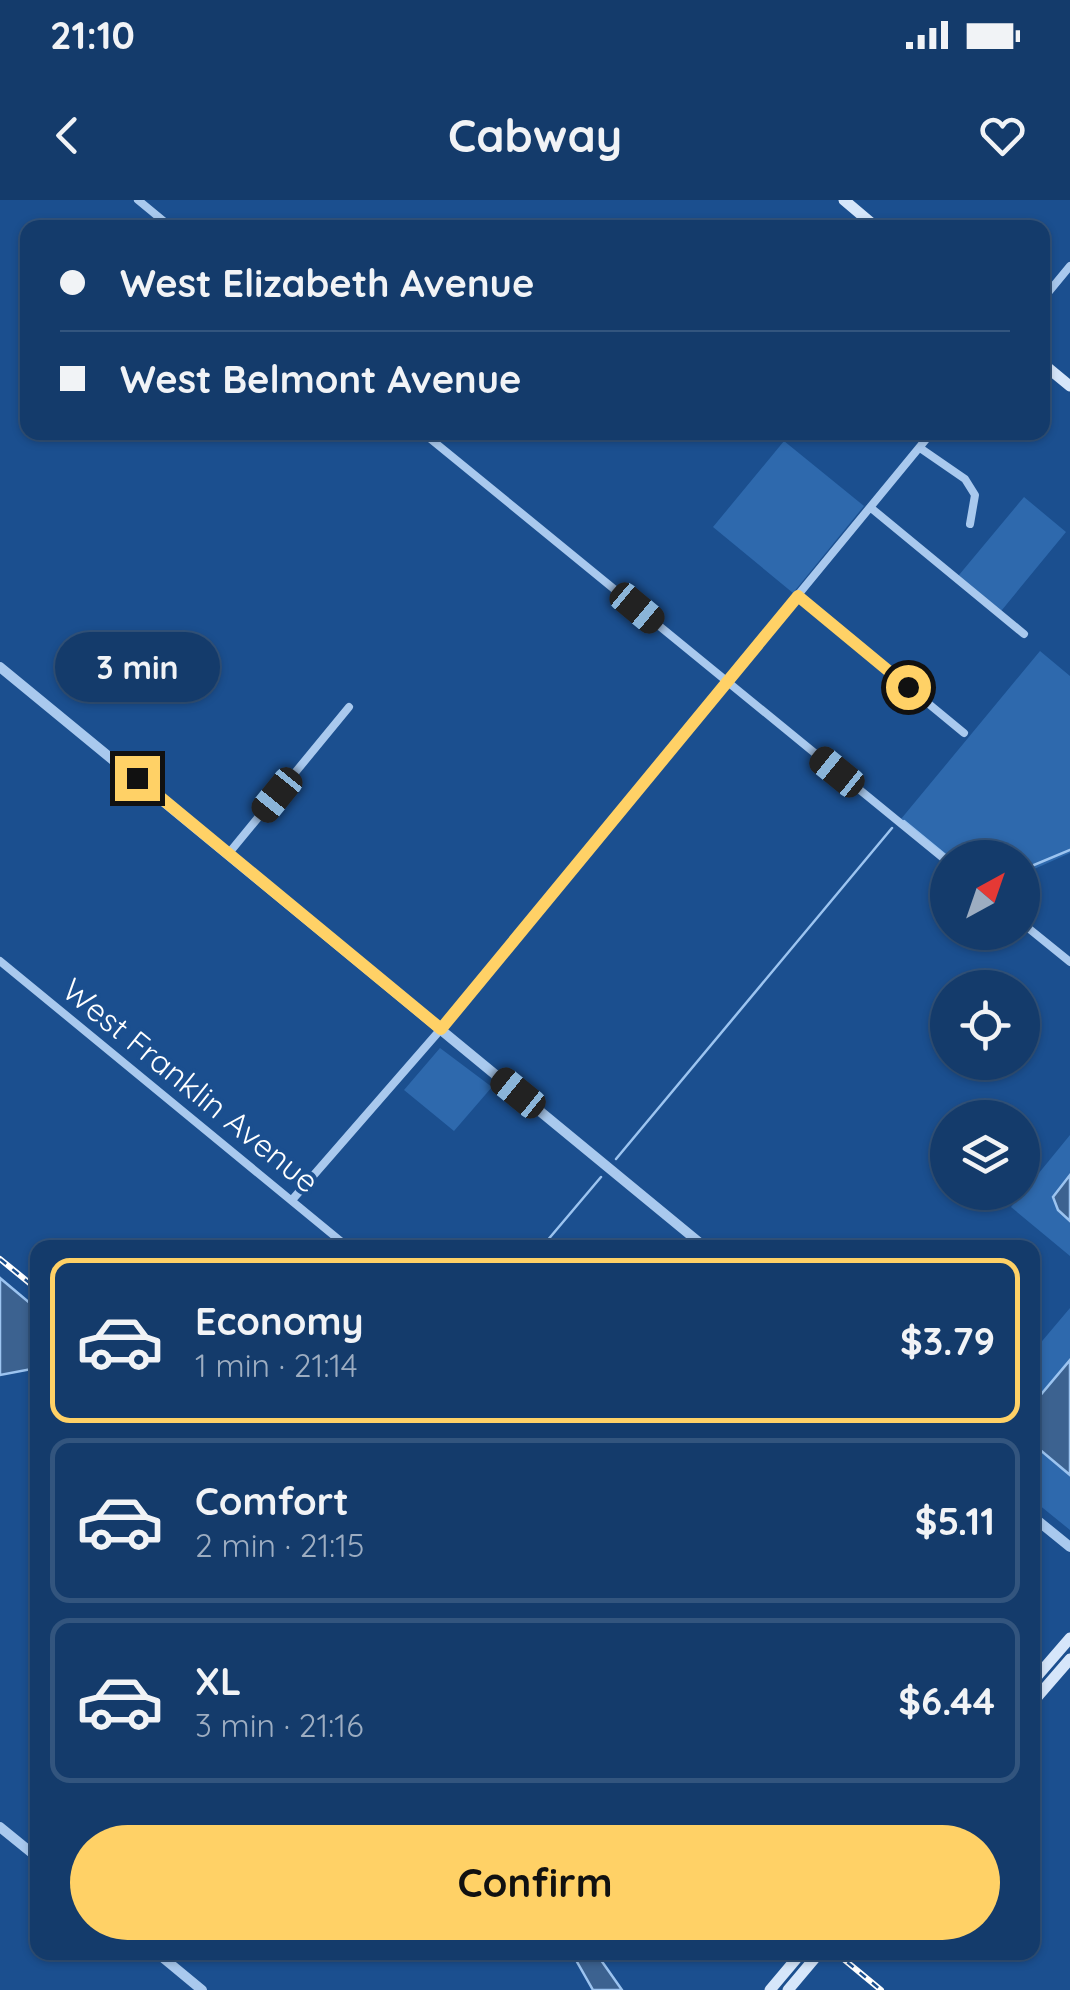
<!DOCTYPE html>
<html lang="en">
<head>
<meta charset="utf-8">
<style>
	:root { --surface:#143b6b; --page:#1d4271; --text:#f1f3f6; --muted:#9dadc1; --line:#33557e; --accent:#ffd166 }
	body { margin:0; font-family:Quicksand,sans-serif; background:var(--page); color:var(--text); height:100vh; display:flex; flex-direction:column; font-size:38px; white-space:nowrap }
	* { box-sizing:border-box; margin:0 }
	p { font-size:32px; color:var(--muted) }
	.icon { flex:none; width:55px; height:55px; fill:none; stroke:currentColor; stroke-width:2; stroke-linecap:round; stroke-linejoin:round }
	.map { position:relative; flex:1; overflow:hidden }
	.sheet { position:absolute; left:30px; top:1040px; width:1010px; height:720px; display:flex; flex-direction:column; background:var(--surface); border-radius:20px; box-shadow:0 2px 8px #0004,0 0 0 2px var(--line) }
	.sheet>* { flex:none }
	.guide { position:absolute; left:20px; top:20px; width:1030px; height:220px; border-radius:20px; box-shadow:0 2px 8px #0004,0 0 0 2px var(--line); display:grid; align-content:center; height:220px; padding:0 40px; background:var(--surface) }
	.needle { width:65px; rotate:40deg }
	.buttons { position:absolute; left:930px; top:640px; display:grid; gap:20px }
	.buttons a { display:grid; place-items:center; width:110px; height:110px; border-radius:50%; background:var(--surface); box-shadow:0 2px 8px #0004,0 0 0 2px var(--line); font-size:50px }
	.end { position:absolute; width:45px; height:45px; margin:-22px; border:12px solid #ffd166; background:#111; box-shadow:0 0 0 5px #111 }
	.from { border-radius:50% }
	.bubble { position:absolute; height:70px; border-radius:35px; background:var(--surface); box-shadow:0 2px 8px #0004,0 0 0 2px var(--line); font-size:32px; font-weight:800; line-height:70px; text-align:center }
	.car { position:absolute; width:30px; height:60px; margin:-30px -15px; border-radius:12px; box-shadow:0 0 8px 2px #0007; background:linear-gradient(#222 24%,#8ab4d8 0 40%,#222 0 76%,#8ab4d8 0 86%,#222 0) }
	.guide b { display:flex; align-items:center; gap:35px; height:95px; font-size:38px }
	.guide b+b { border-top:2px solid var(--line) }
	.guide i { width:25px; height:25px; background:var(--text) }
	ul { padding:18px 0 0; list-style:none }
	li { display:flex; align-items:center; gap:30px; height:165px; margin:0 20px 15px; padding:0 20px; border:5px solid var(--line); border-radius:20px }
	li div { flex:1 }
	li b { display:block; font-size:38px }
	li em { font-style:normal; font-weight:800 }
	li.on { border-color:var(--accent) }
	li>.icon { width:90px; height:90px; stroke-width:1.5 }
	.action { display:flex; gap:20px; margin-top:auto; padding:20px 40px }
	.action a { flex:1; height:115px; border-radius:60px; background:var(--accent); color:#111; font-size:40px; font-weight:800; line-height:115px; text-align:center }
	.status { display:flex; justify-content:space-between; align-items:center; height:70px; padding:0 50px; background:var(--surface); direction:ltr }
	.status svg { height:28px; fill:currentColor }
	header { display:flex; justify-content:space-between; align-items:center; height:130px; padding:0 40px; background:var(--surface); font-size:45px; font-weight:800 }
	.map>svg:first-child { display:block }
	.green { fill:#2e69ad }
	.water { fill:#3c6290; stroke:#9cc4f0; stroke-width:2.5 }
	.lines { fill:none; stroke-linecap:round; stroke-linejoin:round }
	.stream { stroke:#9cc4f0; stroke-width:2.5 }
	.minor { stroke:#a9c9ee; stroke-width:8 }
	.tertiary { stroke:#a9c9ee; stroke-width:10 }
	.secondary { stroke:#d6e6fa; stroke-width:11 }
	.rail-casing { stroke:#fff; stroke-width:6 }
	.rail { stroke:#1b4f8f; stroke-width:2.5; stroke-dasharray:8; stroke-linecap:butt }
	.route { stroke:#ffd166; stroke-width:12 }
	.labels { text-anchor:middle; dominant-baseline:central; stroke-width:8; stroke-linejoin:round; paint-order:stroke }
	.street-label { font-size:32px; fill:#fff; stroke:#1b4f8f }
</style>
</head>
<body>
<div class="status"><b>21:10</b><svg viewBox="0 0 49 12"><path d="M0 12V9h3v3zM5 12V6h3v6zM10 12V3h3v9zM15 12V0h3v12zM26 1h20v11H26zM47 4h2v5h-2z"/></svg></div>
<header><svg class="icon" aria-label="back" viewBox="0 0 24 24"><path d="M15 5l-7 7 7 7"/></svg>Cabway<svg class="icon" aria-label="heart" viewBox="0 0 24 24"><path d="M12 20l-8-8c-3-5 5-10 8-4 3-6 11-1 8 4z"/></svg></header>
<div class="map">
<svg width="1070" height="1790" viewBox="0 0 1070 1790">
	<rect width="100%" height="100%" fill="#1b4f8f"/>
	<!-- green -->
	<path class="green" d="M 784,241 L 864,306 L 793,393 L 713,327 Z
		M 1024,297 L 1066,332 L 997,416 L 954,381 Z
		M 1040,451 L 1070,476 L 1070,653 L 1023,674 L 1022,658 L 948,657 L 901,619 Z
		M 440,848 L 492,887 L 454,931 L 404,890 Z
		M 1070,935 L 1070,1056 L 1011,1007 Z
		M 1070,1108 L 1070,1330 L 1033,1300 L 1032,1153 Z"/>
	<!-- water -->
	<path class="water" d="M 1070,975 L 1070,1021 L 1058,1010 L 1053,997 Z
		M 0,1078 L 37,1109 L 37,1168 L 0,1175 Z
		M 1070,1160 L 1070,1275 L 1033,1244 L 1033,1204 Z
		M 572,1753 L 596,1753 L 622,1790 L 593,1790 Z"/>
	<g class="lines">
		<!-- stream -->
		<path class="stream" d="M 904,621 L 949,658
			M 1022,670 L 1070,650
			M 616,959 L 892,628
			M 541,1048 L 601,977"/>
		<!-- minor -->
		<path class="minor" d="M 138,0 L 172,28
			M 1042,100 L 1070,66
			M 422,232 L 948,662
			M 920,248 L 965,279 L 975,295 L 970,324
			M 871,308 L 1024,434
			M 798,396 L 964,533
			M 229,653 L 349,507
			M 1022,723 L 1070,762
			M 0,761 L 349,1048
			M 292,1000 L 441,829 L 932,232"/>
		<!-- tertiary -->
		<path class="tertiary" d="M 0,467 L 706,1048
			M 1032,1316 L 1070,1347
			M 0,1627 L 38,1658
			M 156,1752 L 202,1790"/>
		<!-- secondary -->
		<path class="secondary" d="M 844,0 L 877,28
			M 1042,163 L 1070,186
			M 1032,1482 L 1070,1438
			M 1032,1503 L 1070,1459
			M 770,1790 L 802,1752
			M 788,1790 L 820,1752"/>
		<!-- rail casing -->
		<g class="rail-casing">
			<path id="rail" d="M 0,1059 L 38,1090
				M 835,1752 L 881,1790"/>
		</g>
		<!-- rail -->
		<use href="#rail" class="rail"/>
	</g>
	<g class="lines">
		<!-- route -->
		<path class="route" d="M 137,578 L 441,829 L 798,396 L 908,487"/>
	</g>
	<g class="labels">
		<!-- street labels -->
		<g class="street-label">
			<text transform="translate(191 885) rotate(39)">West Franklin Avenue</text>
		</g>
	</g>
</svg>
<div class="buttons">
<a><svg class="needle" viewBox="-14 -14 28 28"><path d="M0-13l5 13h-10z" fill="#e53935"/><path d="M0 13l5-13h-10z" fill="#9dadc1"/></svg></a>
<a><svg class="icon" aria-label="locate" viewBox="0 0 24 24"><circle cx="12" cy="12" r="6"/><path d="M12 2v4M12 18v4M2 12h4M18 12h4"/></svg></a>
<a><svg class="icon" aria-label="layers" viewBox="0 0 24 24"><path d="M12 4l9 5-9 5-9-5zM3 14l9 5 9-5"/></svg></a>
</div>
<i class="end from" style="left:908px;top:487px"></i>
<i class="end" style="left:137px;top:578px"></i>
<div class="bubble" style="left:55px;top:432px;width:165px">3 min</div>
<i class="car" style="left:637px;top:408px;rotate:130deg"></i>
<i class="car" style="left:837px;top:572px;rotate:309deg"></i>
<i class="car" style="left:277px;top:595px;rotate:219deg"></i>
<i class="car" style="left:518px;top:893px;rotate:309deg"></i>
<div class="guide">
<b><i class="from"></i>West Elizabeth Avenue</b>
<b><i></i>West Belmont Avenue</b>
</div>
<section class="sheet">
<ul>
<li class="on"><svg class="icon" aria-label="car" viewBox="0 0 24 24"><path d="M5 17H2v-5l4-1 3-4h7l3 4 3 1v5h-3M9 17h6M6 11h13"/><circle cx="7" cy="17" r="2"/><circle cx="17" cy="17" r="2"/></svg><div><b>Economy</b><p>1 min · 21:14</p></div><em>$3.79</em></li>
<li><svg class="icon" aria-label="car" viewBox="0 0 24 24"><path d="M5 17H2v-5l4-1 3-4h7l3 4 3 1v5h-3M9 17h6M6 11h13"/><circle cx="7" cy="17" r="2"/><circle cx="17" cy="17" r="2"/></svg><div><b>Comfort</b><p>2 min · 21:15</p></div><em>$5.11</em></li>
<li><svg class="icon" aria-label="car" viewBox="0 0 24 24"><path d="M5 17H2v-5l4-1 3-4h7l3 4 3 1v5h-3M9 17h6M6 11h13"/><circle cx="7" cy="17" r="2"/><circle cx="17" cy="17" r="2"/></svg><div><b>XL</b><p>3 min · 21:16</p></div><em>$6.44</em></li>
</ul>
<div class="action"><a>Confirm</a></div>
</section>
</div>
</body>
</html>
